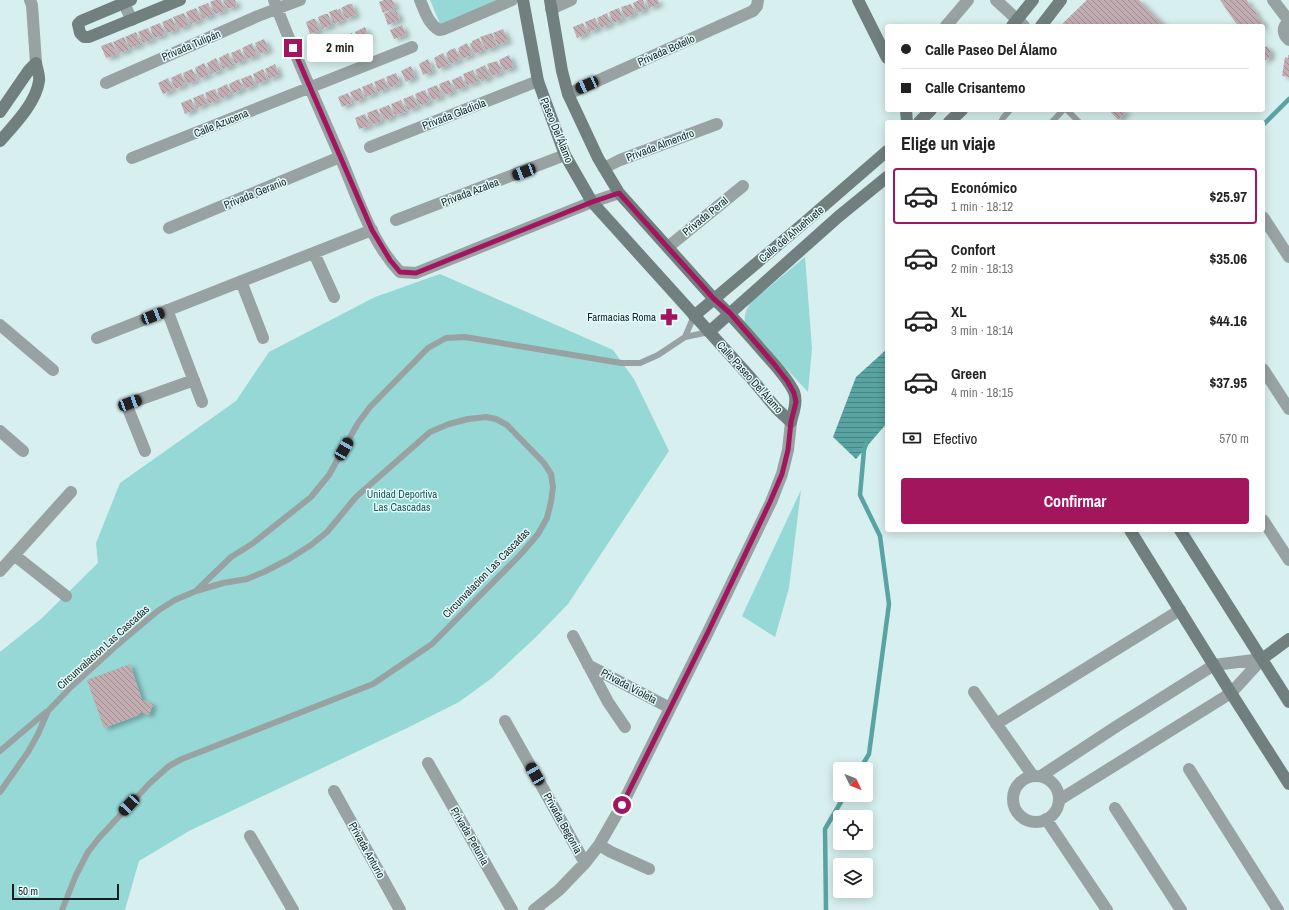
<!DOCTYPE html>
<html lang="es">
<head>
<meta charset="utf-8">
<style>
	:root { --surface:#fff; --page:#f2f2f2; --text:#222; --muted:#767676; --line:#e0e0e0; --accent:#a2165e }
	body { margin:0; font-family:"Archivo Narrow",sans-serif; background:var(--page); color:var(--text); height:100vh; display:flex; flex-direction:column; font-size:15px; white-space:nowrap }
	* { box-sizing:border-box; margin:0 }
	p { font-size:13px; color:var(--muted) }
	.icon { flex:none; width:22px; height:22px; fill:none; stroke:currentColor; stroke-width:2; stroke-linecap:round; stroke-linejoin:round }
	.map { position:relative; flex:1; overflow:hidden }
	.side { position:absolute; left:885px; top:120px; width:380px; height:412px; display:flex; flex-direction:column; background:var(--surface); border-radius:4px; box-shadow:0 2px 10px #0003 }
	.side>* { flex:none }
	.banner { position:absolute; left:885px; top:24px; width:380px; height:88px; border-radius:4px; box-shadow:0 2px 10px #0003; display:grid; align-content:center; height:88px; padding:0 16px; background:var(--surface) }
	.needle { width:26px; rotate:133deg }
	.fabs { position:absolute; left:833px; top:762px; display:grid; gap:8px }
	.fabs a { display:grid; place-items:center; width:40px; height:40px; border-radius:4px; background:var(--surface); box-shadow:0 2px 10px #0003; font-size:20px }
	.scale { position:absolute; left:12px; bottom:10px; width:107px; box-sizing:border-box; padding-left:4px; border:2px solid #172020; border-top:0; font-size:11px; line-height:14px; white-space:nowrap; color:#172020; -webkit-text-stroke:3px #e4fdfc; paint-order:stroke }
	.end { position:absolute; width:18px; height:18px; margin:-9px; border:5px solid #a2165e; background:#fff; box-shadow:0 0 0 2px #fff }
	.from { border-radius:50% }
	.bubble { position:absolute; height:28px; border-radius:4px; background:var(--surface); box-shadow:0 2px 10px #0003; font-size:13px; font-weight:700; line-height:28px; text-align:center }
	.car { position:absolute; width:12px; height:24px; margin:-12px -6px; border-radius:5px; box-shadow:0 0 3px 1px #0007; background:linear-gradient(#222 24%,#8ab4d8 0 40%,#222 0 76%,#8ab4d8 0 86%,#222 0) }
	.banner b { display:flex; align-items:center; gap:14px; height:38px; font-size:15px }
	.banner b+b { border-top:1px solid var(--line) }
	.banner i { width:10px; height:10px; background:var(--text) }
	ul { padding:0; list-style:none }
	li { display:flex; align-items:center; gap:12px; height:56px; margin:0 8px 6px; padding:0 8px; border:2px solid transparent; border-radius:4px }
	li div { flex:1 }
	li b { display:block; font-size:15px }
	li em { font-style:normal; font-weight:700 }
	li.active { border-color:var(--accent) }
	li>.icon { width:36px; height:36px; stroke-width:1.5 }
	h2 { padding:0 16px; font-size:18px; line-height:48px }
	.pay { display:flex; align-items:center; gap:10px; height:44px; padding:0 16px; font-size:15px }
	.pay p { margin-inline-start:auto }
	.button { display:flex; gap:8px; margin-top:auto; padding:8px 16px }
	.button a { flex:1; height:46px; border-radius:4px; background:var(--accent); color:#fff; font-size:16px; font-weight:700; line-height:46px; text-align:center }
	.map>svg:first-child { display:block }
	.green { fill:#95d8d5 }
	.water { fill:url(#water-rules) }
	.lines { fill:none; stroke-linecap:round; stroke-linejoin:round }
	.stream { stroke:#59a4a2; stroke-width:4.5 }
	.building { fill:url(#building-back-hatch); filter:url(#shadow) }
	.lane { stroke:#98a2a2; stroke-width:6 }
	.street { stroke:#98a2a2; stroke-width:12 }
	.secondary { stroke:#71807f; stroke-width:12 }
	.route { stroke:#a2165e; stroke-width:5 }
	.labels { text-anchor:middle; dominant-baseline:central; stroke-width:3; stroke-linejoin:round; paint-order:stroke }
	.street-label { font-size:11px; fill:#172020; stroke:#e4fdfc }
	.poi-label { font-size:11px; fill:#172020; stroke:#e4fdfc; text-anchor:end }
	.park-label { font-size:11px; fill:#195958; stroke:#e4fdfc }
</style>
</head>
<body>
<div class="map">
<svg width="1289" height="910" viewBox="0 0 1289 910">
	<defs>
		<pattern id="water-rules" width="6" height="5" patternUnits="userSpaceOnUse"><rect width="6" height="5" fill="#59a4a2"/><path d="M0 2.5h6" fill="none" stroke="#498584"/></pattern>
		<pattern id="building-back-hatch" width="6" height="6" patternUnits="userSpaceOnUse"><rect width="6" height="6" fill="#c2adb3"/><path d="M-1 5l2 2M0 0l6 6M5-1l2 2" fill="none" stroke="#9d8c91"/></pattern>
		<filter id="shadow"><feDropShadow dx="4.5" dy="2.5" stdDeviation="2" flood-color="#0004"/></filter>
	</defs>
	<rect width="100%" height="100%" fill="#d7efee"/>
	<!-- green -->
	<path class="green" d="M 430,0 L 511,0 L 444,33 Z
		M 805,257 L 812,348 L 808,392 L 745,324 C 744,314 746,309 752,301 Z
		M 440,274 L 613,350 L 634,379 L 669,451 L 568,604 L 536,637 L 492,678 L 459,702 L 407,728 L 189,831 L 139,861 L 125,910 L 0,910 L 0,652 L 41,619 L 98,563 L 96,543 L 120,483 L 236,401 L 269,352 L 375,297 Z
		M 801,490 L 789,588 L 775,637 L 742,616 Z"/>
	<!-- water -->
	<path class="water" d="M 887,349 L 887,423 L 856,459 L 833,437 L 856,377 Z"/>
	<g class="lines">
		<!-- stream -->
		<path class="stream" d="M 1263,125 L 1289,99
			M 860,769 L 869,754 L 889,604 L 880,536 L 860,495 L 864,450 L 866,444
			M 826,910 L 825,829 L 845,795"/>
	</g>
	<!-- building -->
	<path class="building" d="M 215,0 L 221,0 L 225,11 L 215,14 L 210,2 Z
		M 223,0 L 235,0 L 237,6 L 227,9 Z
		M 384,0 L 392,0 L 396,7 L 383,13 L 379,2 Z
		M 639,0 L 643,0 L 646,9 L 637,13 L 633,3 Z
		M 646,0 L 658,0 L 659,4 L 649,8 Z
		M 1087,0 L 1139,0 L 1165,26 L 1060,26 Z
		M 1220,0 L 1247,0 L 1251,8 L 1252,7 L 1257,14 L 1256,15 L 1262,21 L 1265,28 L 1263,30 L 1263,26 L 1238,26 Z
		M 208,3 L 213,15 L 203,19 L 198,7 Z
		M 349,4 L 352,4 L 356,15 L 346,19 L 341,8 Z
		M 631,4 L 635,14 L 625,18 L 621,7 Z
		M 196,8 L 201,20 L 191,24 L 186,12 Z
		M 619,8 L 623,19 L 613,23 L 609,12 Z
		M 337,9 L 337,10 L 340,9 L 344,20 L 334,24 L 329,12 Z
		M 393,10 L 397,12 L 400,20 L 388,25 L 384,14 Z
		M 184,13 L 189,25 L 179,29 L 173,17 Z
		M 607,13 L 611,24 L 601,28 L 597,18 Z
		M 325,14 L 328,14 L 332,25 L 322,29 L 318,17 Z
		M 172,18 L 177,30 L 167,33 L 162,22 Z
		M 595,18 L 599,28 L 589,32 L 585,22 Z
		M 313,19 L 315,19 L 320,30 L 310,34 L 306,22 Z
		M 160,23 L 165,35 L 154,38 L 150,27 Z
		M 583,23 L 587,33 L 577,38 L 573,27 Z
		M 402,25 L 406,35 L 394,39 L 390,30 Z
		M 365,27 L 369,38 L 359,42 L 355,32 Z
		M 148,28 L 153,40 L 143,43 L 138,32 Z
		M 503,29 L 508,41 L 498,45 L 493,33 Z
		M 136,32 L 141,45 L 130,48 L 125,37 Z
		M 352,33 L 356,43 L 346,48 L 342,37 Z
		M 492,33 L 497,46 L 486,50 L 480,37 Z
		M 124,37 L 129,50 L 119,53 L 113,42 Z
		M 340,38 L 344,49 L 334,52 L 330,42 Z
		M 479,38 L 484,50 L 474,54 L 470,43 L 472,43 L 472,41 Z
		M 264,39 L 269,50 L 259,54 L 255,43 Z
		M 112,42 L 117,55 L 106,58 L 101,46 Z
		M 327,42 L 332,54 L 326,56 L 321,44 Z
		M 252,43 L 257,56 L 247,59 L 242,48 Z
		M 467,43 L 472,55 L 462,59 L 458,48 Z
		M 1263,44 L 1265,47 L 1267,46 L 1271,52 L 1270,53 L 1271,56 L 1263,62 Z
		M 455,48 L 460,60 L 450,64 L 446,53 L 448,52 L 448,51 Z
		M 240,49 L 245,60 L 235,64 L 231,53 Z
		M 228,53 L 233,65 L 223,69 L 219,58 Z
		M 443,53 L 449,65 L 438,69 L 434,58 Z
		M 509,55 L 514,67 L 504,71 L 499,60 Z
		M 1288,55 L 1289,55 L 1289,77 L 1282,76 L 1285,57 L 1288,58 Z
		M 216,58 L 221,70 L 211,74 L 207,63 Z
		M 428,59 L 433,71 L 423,75 L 419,64 Z
		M 497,61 L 502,72 L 492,76 L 487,64 Z
		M 204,63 L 209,75 L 199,79 L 195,68 Z
		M 275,64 L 279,75 L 269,79 L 265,69 Z
		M 485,65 L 490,77 L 482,81 L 482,79 L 480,80 L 475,70 Z
		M 411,66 L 415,77 L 406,82 L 401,71 Z
		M 192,69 L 197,80 L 187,84 L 183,73 Z
		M 263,69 L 267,80 L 257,84 L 253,74 Z
		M 473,70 L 478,82 L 467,85 L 463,74 Z
		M 181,73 L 185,85 L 175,89 L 171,78 Z
		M 396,73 L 400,83 L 390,88 L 386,77 Z
		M 251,75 L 255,85 L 245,89 L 241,79 Z
		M 461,76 L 466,87 L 456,90 L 452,80 Z
		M 168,78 L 173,90 L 163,94 L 158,83 Z
		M 384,78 L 388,88 L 378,92 L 374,82 Z
		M 239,79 L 243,89 L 233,94 L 229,84 Z
		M 449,80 L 454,92 L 444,95 L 439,84 Z
		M 372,83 L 376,93 L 366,97 L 362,87 Z
		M 227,84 L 231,94 L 221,99 L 217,89 Z
		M 437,85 L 442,97 L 432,100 L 427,89 Z
		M 360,88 L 364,98 L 355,102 L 350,92 Z
		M 215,89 L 219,99 L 209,104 L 205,93 Z
		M 425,90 L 430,102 L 422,105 L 422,104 L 419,105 L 415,94 Z
		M 348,93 L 352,103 L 342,107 L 338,97 Z
		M 203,94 L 207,104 L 197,108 L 193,98 Z
		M 413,95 L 418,107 L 408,110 L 403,99 Z
		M 191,99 L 195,109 L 185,114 L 181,103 Z
		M 401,100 L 406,112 L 395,115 L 391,104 Z
		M 389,105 L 394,116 L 386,120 L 386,119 L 384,120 L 379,109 Z
		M 377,109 L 382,121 L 371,125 L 367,113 Z
		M 1109,110 L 1128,110 L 1118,120 Z
		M 365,114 L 370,126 L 359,129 L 355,118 Z
		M 130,664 L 142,700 L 153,704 L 149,715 L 140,712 L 139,715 L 104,728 L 87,680 Z"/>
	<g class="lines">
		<!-- lane -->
		<path class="lane" d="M 1067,110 L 1079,122
			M 1001,122 L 1003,118 L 1010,110
			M 1052,122 L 1063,110
			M 685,337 L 694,316
			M 197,590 L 231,557 L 252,544 L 311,497 L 329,475 L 358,423 L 370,407 L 428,348 L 446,338 L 465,337 L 621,363 L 640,363 L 658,355 L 685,337 L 709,332
			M 0,751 L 46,712
			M 0,792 L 28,752 L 38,734 L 48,711 L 71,687 L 116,646 L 159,610 L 175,600 L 196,591 L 223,583 L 247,579 L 264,572 L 289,559 L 311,545 L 327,532 L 356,497 L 430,432 L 449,424 L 468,419 L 486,417 L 496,419 L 507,425 L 544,463 L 551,474 L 553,487 L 551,502 L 547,518 L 538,534 L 521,554 L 432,644 L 373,684 L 182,759 L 169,766 L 150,783 L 99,838 L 88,852 L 76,875 L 62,910"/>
		<!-- street -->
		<path class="street" d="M 30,0 L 32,5 L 36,63
			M 122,0 L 132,20
			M 274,0 C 293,52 317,103 339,154 C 356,193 370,241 400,272 L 416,273 L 592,202 L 619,193
			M 420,0 C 425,12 428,23 439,30 L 444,29 L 512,0
			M 996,0 L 1024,26
			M 1273,0 L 1289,21
			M 551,9 L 571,0
			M 1289,21 C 1282,27 1282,34 1289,40
			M 946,26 L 968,0
			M 106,83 L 258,16 L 300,0
			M 568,94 L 753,11 L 757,6 L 758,0
			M 370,147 L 538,81
			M 132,158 L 412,47
			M 604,168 L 620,160 L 717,124
			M 1263,217 L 1289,257
			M 396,220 L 565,155
			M 169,228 L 340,157
			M 668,247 L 743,186
			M 314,253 L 334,297
			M 241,281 L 263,338
			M 167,310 L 202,402
			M 0,325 L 53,370
			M 97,338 L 372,230
			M 1263,369 L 1289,409
			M 0,431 L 23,451
			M 145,451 L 129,411 L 128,407 L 130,403 L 194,380
			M 1263,520 L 1289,560
			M 14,555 L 66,596
			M 0,571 L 71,492
			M 573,636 L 608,702 L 625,727
			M 588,665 L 670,708
			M 974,692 L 1033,776
			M 505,721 L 585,863
			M 996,724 L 1180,610
			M 428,763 L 512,910
			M 1189,769 L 1278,910
			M 1041,776 L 1114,728 L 1214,665 L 1262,659
			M1013 799a23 23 0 1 1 46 0a23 23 0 1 1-46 0Z
			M 334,791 L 400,910
			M 1059,800 L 1231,693 L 1262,659
			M 1115,808 L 1181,910
			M 1046,819 L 1107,910
			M 250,836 L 293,910
			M 599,845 L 611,852 L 649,869
			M 534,910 L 559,890 L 585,863 L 599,845 L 622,805 L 708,632 L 771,502 L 782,474 L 788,450 L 791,422"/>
		<!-- secondary -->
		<path class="secondary" d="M 131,0 L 81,21 L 78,24 L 80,33 L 84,37 L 89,37 L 180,0
			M 523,0 L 538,81 L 565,155 L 592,202 L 750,377 L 776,408 L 791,422
			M 550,0 L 562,71 L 568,94 L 598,158 L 619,193 L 714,299 C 733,316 749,336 766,355 C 776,366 788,379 794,392 C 798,402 793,413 791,422
			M 858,0 L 887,58
			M 1012,26 L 1033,0
			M 1041,26 L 1061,0
			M 906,110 L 907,122
			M 0,112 L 29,70 L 36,63 C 37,69 40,76 39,81 C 36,103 14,125 0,141
			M 919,122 L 931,110
			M 949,122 L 962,110
			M 694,316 L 804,223 L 887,151
			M 709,332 L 838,217 L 887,177
			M 1130,530 L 1231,693 L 1289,784
			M 1180,530 L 1289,702
			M 1262,659 L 1289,639"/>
	</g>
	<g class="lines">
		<!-- route -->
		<path class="route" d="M 293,48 L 372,230 L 390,260 L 400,272 L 416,273 L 592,202 L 619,193 L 714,299 L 730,313 L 774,364 L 788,382 L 794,393 L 796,402 L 791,422 L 788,450 L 782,474 L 770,502 L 708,632 L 622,805"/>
	</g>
	<!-- icons -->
	<defs>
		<g id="pharmacy-bare" transform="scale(1.38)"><path d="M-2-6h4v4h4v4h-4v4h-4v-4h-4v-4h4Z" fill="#a2165e" stroke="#e4fdfc" stroke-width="2.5" paint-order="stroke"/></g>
	</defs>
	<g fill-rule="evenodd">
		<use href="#pharmacy-bare" x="669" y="317"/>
	</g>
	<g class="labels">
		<!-- street labels -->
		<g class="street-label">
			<text transform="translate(191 45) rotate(-23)">Privada Tulipán</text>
			<text transform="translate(666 50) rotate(-24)">Privada Botello</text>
			<text transform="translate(454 114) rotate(-21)">Privada Gladiola</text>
			<text transform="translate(221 123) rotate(-22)">Calle Azucena</text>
			<text transform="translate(557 130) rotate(68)">Paseo Del Álamo</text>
			<text transform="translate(660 145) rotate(-21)">Privada Almendro</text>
			<text transform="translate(470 192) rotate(-21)">Privada Azalea</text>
			<text transform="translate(255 193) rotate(-22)">Privada Geranio</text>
			<text transform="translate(705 216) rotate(-39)">Privada Peral</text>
			<text transform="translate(791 234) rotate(-40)">Calle del Ahuehuete</text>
			<text transform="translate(750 377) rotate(48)">Calle Paseo Del Álamo</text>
			<text transform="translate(486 573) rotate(-46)">Circunvalacion Las Cascadas</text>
			<text transform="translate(103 647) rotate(-42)">Circunvalacion Las Cascadas</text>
			<text transform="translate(629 686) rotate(28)">Privada Violeta</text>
			<text transform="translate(563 823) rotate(61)">Privada Begonia</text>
			<text transform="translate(470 836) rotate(60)">Privada Petunia</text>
			<text transform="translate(367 850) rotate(61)">Privada Anturio</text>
		</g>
		<!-- poi labels -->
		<g class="poi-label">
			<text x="656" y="317">Farmacias Roma</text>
		</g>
		<!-- park labels -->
		<g class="park-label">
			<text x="402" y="494">Unidad Deportiva<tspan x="402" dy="13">Las Cascadas</tspan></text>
		</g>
	</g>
</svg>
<div class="fabs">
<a><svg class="needle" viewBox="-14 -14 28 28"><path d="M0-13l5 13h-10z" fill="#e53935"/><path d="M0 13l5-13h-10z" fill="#767676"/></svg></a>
<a><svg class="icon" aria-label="locate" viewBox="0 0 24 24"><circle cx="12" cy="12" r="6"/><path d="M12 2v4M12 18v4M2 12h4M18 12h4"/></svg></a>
<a><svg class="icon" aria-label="layers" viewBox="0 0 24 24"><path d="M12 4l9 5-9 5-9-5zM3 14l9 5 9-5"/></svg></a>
</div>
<div class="scale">50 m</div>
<i class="end from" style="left:622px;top:805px"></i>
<i class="end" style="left:293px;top:48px"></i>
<div class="bubble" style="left:307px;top:34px;width:66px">2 min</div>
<i class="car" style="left:587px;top:85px;rotate:246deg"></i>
<i class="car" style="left:524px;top:172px;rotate:249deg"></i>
<i class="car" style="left:153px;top:316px;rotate:69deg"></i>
<i class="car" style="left:130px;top:403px;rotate:70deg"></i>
<i class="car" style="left:344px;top:449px;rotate:30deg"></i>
<i class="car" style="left:535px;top:774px;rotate:330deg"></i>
<i class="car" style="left:129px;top:805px;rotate:223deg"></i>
<div class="banner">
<b><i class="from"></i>Calle Paseo Del Álamo</b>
<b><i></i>Calle Crisantemo</b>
</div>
<section class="side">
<h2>Elige un viaje</h2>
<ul>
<li class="active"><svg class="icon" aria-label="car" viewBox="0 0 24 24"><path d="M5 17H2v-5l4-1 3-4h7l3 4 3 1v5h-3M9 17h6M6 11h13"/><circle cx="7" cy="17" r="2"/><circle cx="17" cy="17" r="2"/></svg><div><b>Económico</b><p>1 min · 18:12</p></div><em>$25.97</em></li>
<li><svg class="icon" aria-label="car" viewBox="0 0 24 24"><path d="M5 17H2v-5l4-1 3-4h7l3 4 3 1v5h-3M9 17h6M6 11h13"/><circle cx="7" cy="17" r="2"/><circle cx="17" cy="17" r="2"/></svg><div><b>Confort</b><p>2 min · 18:13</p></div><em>$35.06</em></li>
<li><svg class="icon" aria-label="car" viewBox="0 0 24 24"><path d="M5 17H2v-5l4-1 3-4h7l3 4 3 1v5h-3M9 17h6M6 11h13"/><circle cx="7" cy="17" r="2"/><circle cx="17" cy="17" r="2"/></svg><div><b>XL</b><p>3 min · 18:14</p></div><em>$44.16</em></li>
<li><svg class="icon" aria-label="car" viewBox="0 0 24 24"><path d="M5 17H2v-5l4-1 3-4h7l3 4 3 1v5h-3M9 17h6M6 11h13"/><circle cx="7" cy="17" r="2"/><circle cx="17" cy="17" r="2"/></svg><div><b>Green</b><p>4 min · 18:15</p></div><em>$37.95</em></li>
</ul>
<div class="pay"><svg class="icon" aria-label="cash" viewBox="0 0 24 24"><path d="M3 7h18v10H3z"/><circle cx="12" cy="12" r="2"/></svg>Efectivo<p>570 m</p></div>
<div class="button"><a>Confirmar</a></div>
</section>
</div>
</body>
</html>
